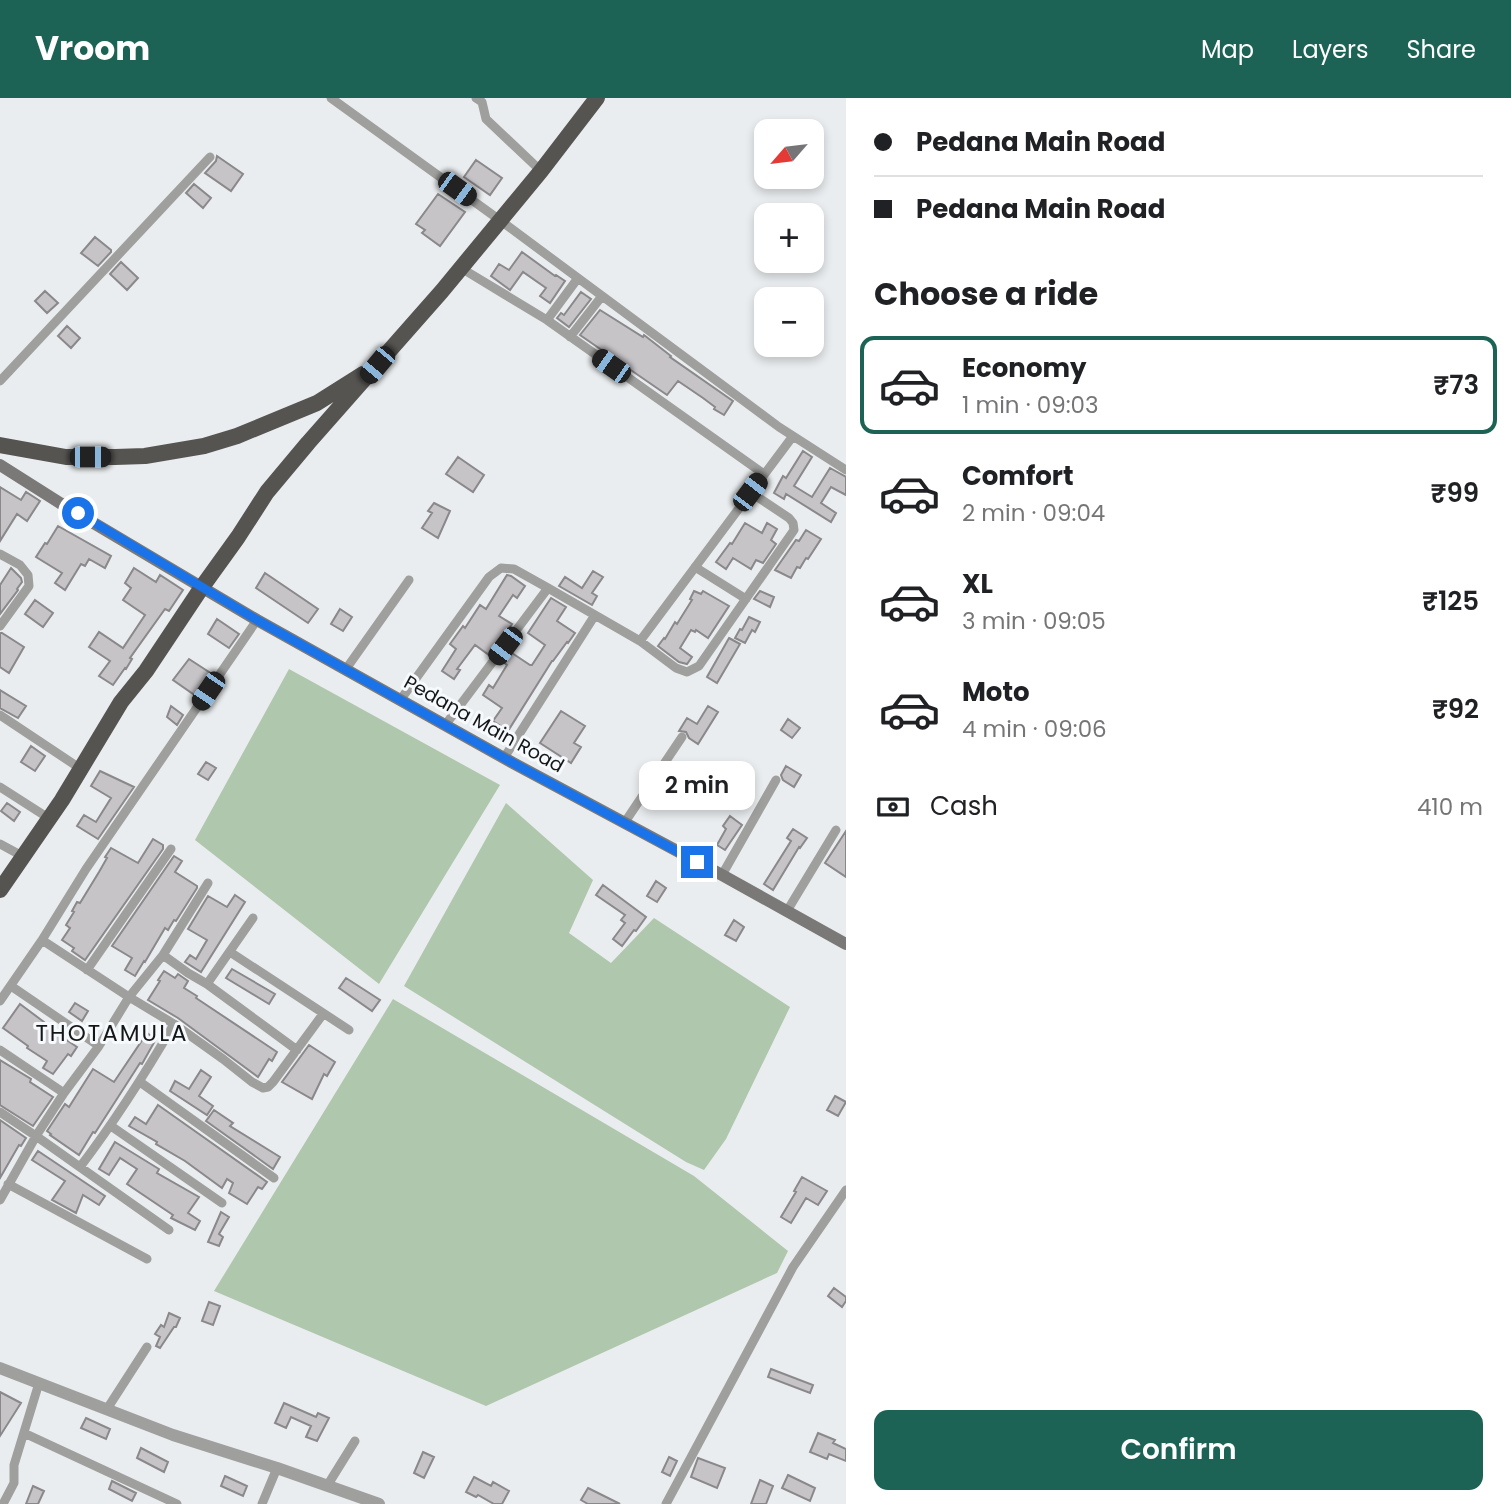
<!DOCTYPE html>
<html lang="en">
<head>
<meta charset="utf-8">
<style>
	:root { --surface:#fff; --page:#f2f2f2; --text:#202124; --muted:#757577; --line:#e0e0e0; --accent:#1c6355 }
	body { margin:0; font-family:Poppins,sans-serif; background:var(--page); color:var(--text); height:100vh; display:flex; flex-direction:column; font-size:26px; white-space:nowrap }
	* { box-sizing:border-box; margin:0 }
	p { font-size:23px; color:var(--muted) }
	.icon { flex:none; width:38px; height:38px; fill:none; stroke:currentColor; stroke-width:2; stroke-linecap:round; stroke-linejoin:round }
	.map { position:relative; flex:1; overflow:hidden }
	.side { display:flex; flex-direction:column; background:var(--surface); width:665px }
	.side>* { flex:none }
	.hud { display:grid; align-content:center; height:154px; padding:0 28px; background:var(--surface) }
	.needle { width:46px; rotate:242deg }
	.controls { position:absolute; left:754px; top:21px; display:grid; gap:14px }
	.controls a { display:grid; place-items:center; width:70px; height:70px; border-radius:14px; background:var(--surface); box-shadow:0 4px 10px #0003; font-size:35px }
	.end { position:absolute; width:32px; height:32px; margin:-16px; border:9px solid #1a73e8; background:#fff; box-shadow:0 0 0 4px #fff }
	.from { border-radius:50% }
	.bubble { position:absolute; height:49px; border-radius:14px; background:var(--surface); box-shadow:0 4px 10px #0003; font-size:23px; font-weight:600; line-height:49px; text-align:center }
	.car { position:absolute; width:21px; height:42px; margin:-21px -10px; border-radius:9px; box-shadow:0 0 5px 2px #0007; background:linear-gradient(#222 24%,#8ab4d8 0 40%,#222 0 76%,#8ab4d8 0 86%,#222 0) }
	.hud b { display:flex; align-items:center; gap:24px; height:66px; font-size:26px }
	.hud b+b { border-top:2px solid var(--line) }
	.hud i { width:18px; height:18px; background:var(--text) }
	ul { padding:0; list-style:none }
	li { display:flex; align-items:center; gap:21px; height:98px; margin:0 14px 10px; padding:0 14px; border:4px solid transparent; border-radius:14px }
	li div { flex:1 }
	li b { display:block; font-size:26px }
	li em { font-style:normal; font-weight:600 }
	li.current { border-color:var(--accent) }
	li>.icon { width:63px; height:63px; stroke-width:1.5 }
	h2 { padding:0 28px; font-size:32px; line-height:84px }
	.pay { display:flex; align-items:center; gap:18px; height:77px; padding:0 28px; font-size:26px }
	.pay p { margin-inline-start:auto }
	.cta { display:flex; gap:14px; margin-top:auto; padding:14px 28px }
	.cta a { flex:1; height:80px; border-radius:14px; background:var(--accent); color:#fff; font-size:28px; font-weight:600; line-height:80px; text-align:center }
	header { display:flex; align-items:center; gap:42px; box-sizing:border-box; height:98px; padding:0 35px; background:var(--accent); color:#fff }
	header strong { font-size:33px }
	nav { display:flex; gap:38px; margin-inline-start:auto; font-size:24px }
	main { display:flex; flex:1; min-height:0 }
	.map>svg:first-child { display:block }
	.green { fill:#afc7ad }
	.building { fill:#c7c4c7; stroke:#8a888a; stroke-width:2 }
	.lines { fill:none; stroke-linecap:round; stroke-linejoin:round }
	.minor { stroke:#9f9f9d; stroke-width:9 }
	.tertiary { stroke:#9f9f9d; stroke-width:12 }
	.secondary { stroke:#7a7977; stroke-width:12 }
	.trunk { stroke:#555451; stroke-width:16 }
	.route { stroke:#1a73e8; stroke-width:9 }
	.labels { text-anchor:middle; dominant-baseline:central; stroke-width:6; stroke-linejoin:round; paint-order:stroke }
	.street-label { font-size:19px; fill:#151617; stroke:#f7fafd }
	.quarter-label { font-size:23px; letter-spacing:2px; fill:#151617; stroke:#f7fafd }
</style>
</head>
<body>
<header>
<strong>Vroom</strong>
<nav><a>Map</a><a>Layers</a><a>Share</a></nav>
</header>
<main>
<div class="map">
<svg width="846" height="1406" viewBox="0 0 846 1406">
	<rect width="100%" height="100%" fill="#eaedef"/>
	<!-- green -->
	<path class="green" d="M 289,571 L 500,687 L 379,886 L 195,742 Z
		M 506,705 L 593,782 L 569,835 L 611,865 L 654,820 L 790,909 L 726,1041 L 704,1072 L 686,1064 L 404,888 Z
		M 393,901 L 694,1078 L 788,1153 L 777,1175 L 486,1308 L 214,1193 Z"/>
	<!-- building -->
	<path class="building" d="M 217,58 L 243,76 L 231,93 L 205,75 L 216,63 Z
		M 476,62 L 502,80 L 490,97 L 464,79 Z
		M 194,86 L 211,100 L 203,110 L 186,95 Z
		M 438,96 L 465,114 L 440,148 L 422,135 L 425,132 L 416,126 Z
		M 95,139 L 111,152 L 111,154 L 98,168 L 81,155 Z
		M 522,154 L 555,178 L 556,177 L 565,183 L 550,205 L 540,198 L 546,190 L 523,174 L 510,192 L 491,178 L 499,166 L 509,172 Z
		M 121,164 L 138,180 L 127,192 L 110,176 Z
		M 45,193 L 58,205 L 47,215 L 35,203 Z
		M 581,194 L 591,201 L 569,229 L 557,220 L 561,215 L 564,217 Z
		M 600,212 L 643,239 L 644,237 L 671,258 L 670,259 L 733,303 L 724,317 L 714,311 L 715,309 L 703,300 L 678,283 L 667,297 L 580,237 Z
		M 67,228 L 80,240 L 71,250 L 58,238 Z
		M 803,353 L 812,359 L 794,388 L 812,399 L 830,370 L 846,379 L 846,397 L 831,389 L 821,405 L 836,415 L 831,424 L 786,396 L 784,401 L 774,395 L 783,378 L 786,380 Z
		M 458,359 L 484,377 L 473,394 L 446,376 Z
		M 0,389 L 21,402 L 26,394 L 40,403 L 27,423 L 17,416 L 0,443 Z
		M 434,405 L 450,413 L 438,440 L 422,430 L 432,415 L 428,413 Z
		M 745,425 L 762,435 L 767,425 L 777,431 L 771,442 L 776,446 L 763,465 L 756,462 L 751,471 L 733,460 L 726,471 L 716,464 L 730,445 L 732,446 Z
		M 58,428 L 111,458 L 105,470 L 89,461 L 85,468 L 81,466 L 65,492 L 55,485 L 62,475 L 36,459 L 45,445 L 47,446 Z
		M 806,432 L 821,441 L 808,461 L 806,460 L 800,470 L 797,469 L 791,480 L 775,472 L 796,442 L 799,443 Z
		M 11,470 L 21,480 L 22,484 L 17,491 L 18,492 L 0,516 L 0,487 Z
		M 134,470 L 156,484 L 160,477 L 183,492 L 169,513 L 165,511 L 130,560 L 132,561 L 126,571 L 125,570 L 113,587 L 99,578 L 110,563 L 89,549 L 99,534 L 123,550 L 145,517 L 123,502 L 131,490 L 125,485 Z
		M 593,473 L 603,479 L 592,495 L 597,498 L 592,507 L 559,488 L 565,479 L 582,490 Z
		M 265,475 L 318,511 L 308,525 L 256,490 Z
		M 507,477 L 511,478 L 525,488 L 517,500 L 513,497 L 499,518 L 512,526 L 489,557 L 475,547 L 457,571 L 460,572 L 454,581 L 442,573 L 456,551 L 450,546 L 463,528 L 465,530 L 480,507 L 486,511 Z
		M 694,493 L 701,496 L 703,493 L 729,508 L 708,540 L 696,532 L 695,534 L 691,532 L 680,550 L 692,559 L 687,566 L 679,564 L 658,548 L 664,540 L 665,541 L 675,524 L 677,526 L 692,502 L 690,501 Z
		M 760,493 L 774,499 L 770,509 L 754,501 Z
		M 551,500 L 566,509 L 557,523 L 575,535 L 568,545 L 567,544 L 553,563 L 552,563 L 508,633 L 493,623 L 502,610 L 483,597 L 489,587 L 493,590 L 507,567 L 502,563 L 509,553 L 530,567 L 532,567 L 545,547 L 528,535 Z
		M 35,502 L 53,515 L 43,529 L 25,516 Z
		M 340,511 L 352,519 L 343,533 L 331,526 Z
		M 749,519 L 760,524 L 755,534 L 752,532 L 745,545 L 735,540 L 740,531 L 742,532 Z
		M 217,521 L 239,536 L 229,550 L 208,536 Z
		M 0,535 L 2,535 L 24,549 L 9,575 L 0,569 Z
		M 729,540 L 740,546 L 717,585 L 707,579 Z
		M 189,561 L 212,576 L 196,598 L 173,582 Z
		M 0,592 L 26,608 L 18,620 L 0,610 Z
		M 171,608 L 183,617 L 177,627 L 167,619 Z
		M 708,608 L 718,614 L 698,646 L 689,640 L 686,634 L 679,633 L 687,620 L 697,626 Z
		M 561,613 L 585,628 L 574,645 L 581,649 L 571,665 L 540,645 Z
		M 788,621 L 800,630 L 792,640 L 781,632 Z
		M 31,648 L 45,658 L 35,673 L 21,664 Z
		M 206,664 L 216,670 L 208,682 L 198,676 Z
		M 786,668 L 801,677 L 794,689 L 783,682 L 781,677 Z
		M 100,673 L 134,689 L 98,741 L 77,728 L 84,717 L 96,724 L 111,700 L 91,688 Z
		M 7,705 L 20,714 L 14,723 L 1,713 Z
		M 730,718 L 742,727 L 725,752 L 717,747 L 726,731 L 723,728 Z
		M 793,731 L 807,740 L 800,750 L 799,749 L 773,792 L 764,786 L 791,743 L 787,740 Z
		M 846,733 L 846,779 L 825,765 Z
		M 153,741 L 163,747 L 163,751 L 85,862 L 72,853 L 74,850 L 62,842 L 70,830 L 66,827 L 74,814 L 72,813 L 77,804 L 80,805 L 99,774 L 107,760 L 105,759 L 111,750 L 138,765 Z
		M 174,758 L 182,763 L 175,774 L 197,788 L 197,790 L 176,823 L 174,822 L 168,832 L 165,830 L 145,864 L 144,863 L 135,878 L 125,872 L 132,860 L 112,848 Z
		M 656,783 L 666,790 L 657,804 L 647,798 Z
		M 603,787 L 646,819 L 636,833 L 634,832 L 622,848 L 613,841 L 625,825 L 621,822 L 625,817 L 596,797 Z
		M 235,797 L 245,804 L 201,874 L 185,864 L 190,857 L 196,861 L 207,842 L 188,831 L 208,798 L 227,809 Z
		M 734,822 L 744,829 L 736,843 L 725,837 Z
		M 232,871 L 275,896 L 269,906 L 226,880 Z
		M 164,873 L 175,880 L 178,876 L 188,883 L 184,890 L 197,898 L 196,900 L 277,954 L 272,963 L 269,961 L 258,979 L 178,920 L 148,902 L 160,883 L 158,882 Z
		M 346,880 L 380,902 L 372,913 L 339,890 Z
		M 75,905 L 88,913 L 82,923 L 69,914 Z
		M 20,906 L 44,924 L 43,926 L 77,949 L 71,958 L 68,956 L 53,976 L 43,970 L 47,963 L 27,950 L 28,948 L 3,930 Z
		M 147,935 L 156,941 L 142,966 L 140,965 L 95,1035 L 93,1034 L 79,1057 L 50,1037 L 51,1036 L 47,1033 L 65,1006 L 69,1009 L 93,971 L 114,984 Z
		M 309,947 L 335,964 L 327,978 L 324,976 L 312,1001 L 282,984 Z
		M 0,962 L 31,981 L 30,984 L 53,999 L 33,1028 L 0,1007 Z
		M 201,972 L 211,979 L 199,998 L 213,1008 L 207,1017 L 170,993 L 175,983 L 189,991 Z
		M 835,998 L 846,1004 L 838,1018 L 827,1012 Z
		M 158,1007 L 267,1084 L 262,1091 L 258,1089 L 247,1106 L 229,1095 L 233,1085 L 227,1081 L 222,1090 L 185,1063 L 156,1046 L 157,1044 L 129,1028 L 135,1019 L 146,1026 Z
		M 214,1012 L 233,1025 L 230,1028 L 280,1059 L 273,1071 L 206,1023 Z
		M 0,1022 L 26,1040 L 21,1048 L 19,1047 L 0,1080 Z
		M 115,1044 L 159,1071 L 157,1075 L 199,1099 L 188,1115 L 200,1123 L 195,1132 L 171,1120 L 173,1117 L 127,1086 L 137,1071 L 120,1060 L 109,1077 L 99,1071 Z
		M 38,1053 L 105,1098 L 99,1107 L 83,1097 L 76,1115 L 52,1102 L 65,1083 L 32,1062 Z
		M 802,1079 L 827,1093 L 818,1107 L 806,1100 L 791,1125 L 781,1119 L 796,1094 L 794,1093 Z
		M 221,1114 L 229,1119 L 219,1136 L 223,1139 L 219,1148 L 208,1144 Z
		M 834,1190 L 846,1199 L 846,1203 L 842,1209 L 828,1198 Z
		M 209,1204 L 220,1208 L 213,1227 L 202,1223 Z
		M 169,1215 L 180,1220 L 176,1229 L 174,1229 L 160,1250 L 156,1248 L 160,1239 L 155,1236 L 161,1227 L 164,1229 Z
		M 771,1271 L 813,1287 L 810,1295 L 768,1279 Z
		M 0,1294 L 21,1305 L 0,1338 Z
		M 284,1305 L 316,1319 L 318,1315 L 329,1320 L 317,1343 L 306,1339 L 311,1328 L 291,1319 L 286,1330 L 275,1325 Z
		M 86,1320 L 110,1331 L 106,1341 L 81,1330 Z
		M 818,1335 L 835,1342 L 833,1345 L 846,1351 L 846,1363 L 829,1356 L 827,1361 L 810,1354 Z
		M 141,1350 L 168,1364 L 164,1374 L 137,1360 Z
		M 423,1354 L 434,1359 L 424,1380 L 414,1375 Z
		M 669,1359 L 677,1363 L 670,1378 L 662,1374 Z
		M 698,1360 L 725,1370 L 717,1390 L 691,1379 Z
		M 788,1377 L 815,1390 L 810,1403 L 782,1390 Z
		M 225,1378 L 247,1388 L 243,1398 L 221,1388 Z
		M 474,1379 L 491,1388 L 493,1384 L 509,1393 L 502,1406 L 494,1406 L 478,1397 L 476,1399 L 466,1394 Z
		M 760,1382 L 773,1388 L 766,1406 L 751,1406 Z
		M 112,1383 L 136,1395 L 132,1403 L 109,1391 Z
		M 33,1388 L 44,1393 L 38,1406 L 26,1406 Z
		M 588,1390 L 620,1406 L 588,1406 L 581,1402 Z"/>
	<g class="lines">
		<!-- minor -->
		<path class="minor" d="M 331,0 L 501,123 L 779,329 L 846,372
			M 476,0 L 482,4 L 486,21 L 541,73
			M 461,170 L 547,222 L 764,376
			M 547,222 L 578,180
			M 570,239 L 602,198
			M 0,283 L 210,59
			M 0,456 L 20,467 L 28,477 L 29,488 L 0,528
			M 695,469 L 746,501
			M 640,543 L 793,338
			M 346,571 L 409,482
			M 401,601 L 489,479 L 501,470 L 514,471 L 548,490 L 640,543 L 676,570 L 687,574 L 699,568 L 794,432 L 793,425 L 789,420 L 750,394
			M 0,617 L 81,671
			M 446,626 L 548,490
			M 504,660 L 595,517
			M 0,689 L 50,721
			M 625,724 L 682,639
			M 0,746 L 24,759
			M 722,777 L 776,682
			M 787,813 L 836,732
			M 42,842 L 129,899 L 174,926 L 223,961 L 252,984 L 263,990 L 268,989 L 273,984 L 323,916
			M 230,854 L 349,932
			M 163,857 L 188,875 L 207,886 L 253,820
			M 87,872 L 171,751
			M 207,886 L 297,952
			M 11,888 L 99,948
			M 0,903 L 42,842 L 86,771 L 257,522
			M 0,952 L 64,995
			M 140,984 L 274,1080
			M 0,1014 L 36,1038 L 169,1132
			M 111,1028 L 222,1105
			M 80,1069 C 115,1023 145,976 174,926
			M 8,1086 L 147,1161
			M 0,1102 L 36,1038 L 64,995 L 99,948 L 129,899 L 163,857 L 208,785
			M 107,1311 L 147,1249
			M 24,1335 L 177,1406
			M 327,1388 L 355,1343
			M 3,1406 L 14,1385 L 14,1367 L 39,1285
			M 262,1406 L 277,1370
			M 666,1406 L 793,1169 L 846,1092"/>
		<!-- tertiary -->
		<path class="tertiary" d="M 0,1270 L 173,1337 L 277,1370 L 379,1406"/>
		<!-- secondary -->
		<path class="secondary" d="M 0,367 L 60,405 L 257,522 L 513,665 L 722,777 L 846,846"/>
		<!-- trunk -->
		<path class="trunk" d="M 0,347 L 66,359 L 115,359 L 145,358 L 204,348 L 237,338 L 317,305 L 363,276
			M 0,792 L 62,702 L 121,604 L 146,573 L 202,489 L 238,439 L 267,394 L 308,345 L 442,193 L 541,73 L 597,0"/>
	</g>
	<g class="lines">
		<!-- route -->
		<path class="route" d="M 78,415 L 257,522 L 513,665 L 697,764"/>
	</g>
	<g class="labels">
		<!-- street labels -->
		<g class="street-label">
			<text transform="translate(484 626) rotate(29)">Pedana Main Road</text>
		</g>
		<!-- quarter labels -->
		<g class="quarter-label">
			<text x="112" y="935">THOTAMULA</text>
		</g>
	</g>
</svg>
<div class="controls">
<a><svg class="needle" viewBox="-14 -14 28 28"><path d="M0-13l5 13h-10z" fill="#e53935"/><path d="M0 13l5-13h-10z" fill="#757577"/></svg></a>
<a>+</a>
<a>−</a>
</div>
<i class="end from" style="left:78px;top:415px"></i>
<i class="end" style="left:697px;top:764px"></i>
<div class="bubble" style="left:639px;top:663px;width:116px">2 min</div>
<i class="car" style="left:457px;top:91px;rotate:126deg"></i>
<i class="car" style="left:377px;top:267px;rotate:220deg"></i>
<i class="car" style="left:611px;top:268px;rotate:305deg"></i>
<i class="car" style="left:90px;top:359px;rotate:90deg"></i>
<i class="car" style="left:750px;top:394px;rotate:37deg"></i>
<i class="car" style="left:505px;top:548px;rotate:217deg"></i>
<i class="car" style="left:208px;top:593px;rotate:214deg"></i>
</div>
<section class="side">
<div class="hud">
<b><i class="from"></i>Pedana Main Road</b>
<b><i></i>Pedana Main Road</b>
</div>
<h2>Choose a ride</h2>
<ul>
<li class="current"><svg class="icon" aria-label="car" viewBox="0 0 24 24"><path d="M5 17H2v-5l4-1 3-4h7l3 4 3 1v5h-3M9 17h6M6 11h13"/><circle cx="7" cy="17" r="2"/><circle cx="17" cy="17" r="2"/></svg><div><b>Economy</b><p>1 min · 09:03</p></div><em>₹73</em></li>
<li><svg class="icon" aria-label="car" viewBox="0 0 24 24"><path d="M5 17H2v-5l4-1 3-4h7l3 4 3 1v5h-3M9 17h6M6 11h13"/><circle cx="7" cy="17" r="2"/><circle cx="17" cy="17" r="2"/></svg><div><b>Comfort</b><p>2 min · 09:04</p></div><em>₹99</em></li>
<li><svg class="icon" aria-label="car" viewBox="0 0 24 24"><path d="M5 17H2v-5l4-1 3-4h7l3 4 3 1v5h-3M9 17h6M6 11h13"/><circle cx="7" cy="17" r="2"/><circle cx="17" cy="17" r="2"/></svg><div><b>XL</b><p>3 min · 09:05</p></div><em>₹125</em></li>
<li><svg class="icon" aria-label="car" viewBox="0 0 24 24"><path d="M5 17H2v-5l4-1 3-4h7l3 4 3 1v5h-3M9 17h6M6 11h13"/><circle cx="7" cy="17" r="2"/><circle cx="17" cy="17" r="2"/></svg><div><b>Moto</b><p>4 min · 09:06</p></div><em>₹92</em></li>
</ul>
<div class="pay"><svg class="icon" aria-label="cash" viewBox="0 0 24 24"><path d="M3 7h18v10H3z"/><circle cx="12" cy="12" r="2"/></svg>Cash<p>410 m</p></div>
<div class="cta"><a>Confirm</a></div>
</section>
</main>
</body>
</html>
